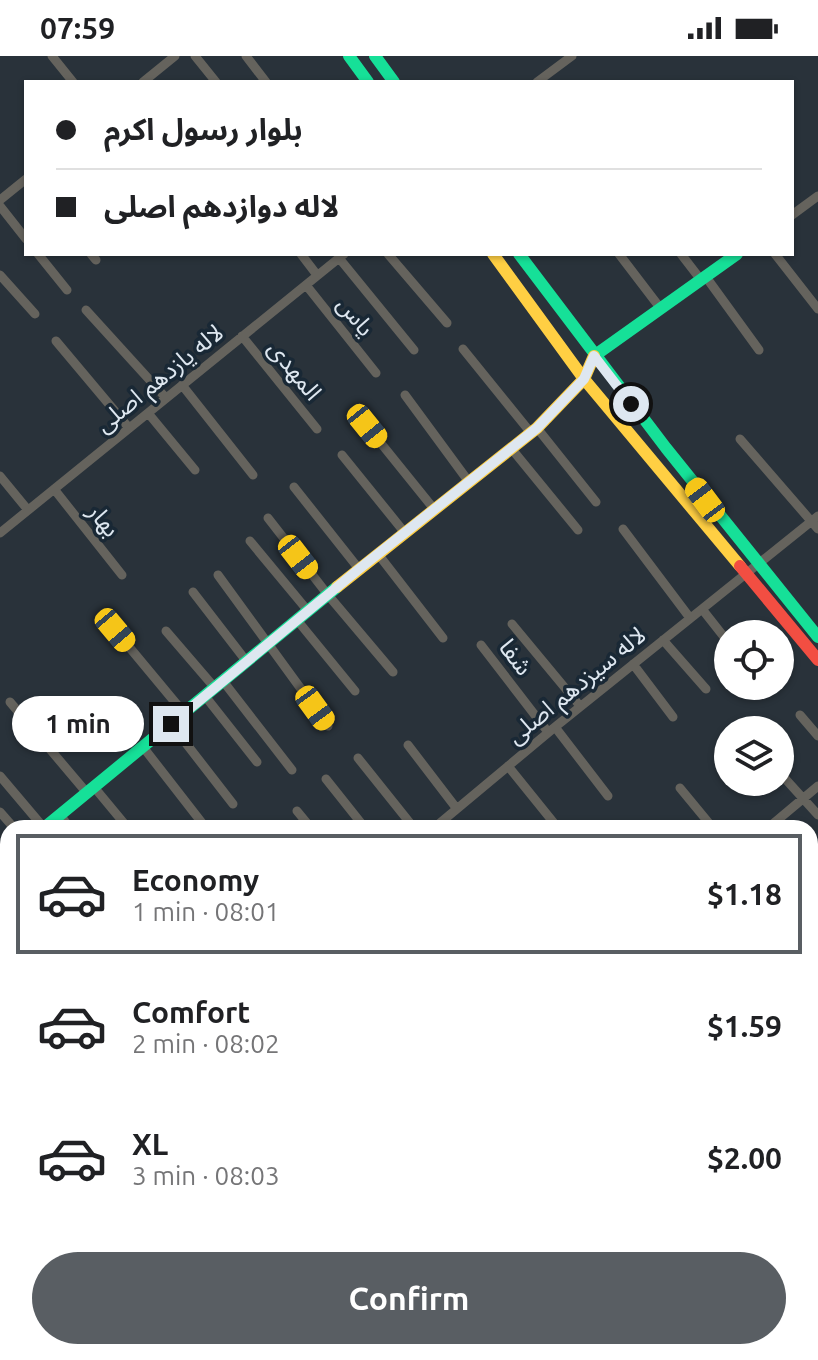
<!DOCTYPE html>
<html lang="en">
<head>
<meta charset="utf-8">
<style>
	:root { --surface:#fff; --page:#f6f6f6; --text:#202124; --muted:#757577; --line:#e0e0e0; --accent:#595e63 }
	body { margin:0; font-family:Ubuntu,"Noto Sans Arabic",sans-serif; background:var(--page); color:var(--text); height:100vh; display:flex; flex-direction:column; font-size:30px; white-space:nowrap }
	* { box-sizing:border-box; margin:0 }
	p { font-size:26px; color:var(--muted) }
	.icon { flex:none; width:44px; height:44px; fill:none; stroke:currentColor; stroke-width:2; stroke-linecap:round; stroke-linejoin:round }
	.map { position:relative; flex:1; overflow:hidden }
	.panel { position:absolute; left:0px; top:764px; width:818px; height:540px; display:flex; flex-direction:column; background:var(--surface); border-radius:24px 24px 0 0; box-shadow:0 2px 6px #0004 }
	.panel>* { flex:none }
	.hud { position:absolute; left:24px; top:24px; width:770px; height:176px; border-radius:0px; box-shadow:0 2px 6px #0004; display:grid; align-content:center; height:176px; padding:0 32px; background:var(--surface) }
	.controls { position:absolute; left:714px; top:564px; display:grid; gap:16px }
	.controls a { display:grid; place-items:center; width:80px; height:80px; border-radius:50%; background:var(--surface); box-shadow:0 2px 6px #0004; font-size:40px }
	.end { position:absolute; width:36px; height:36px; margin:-18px; border:10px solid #dee7f0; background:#111; box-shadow:0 0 0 4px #111 }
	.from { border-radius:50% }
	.bubble { position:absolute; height:56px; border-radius:28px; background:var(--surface); box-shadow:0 2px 6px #0004; font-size:26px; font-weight:700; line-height:56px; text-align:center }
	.car { position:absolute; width:24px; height:48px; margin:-24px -12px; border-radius:10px; box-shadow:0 0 6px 2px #0007; background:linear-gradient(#f5c518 24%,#345 0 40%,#f5c518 0 76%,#345 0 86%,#f5c518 0) }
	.hud b { display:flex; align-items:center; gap:28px; height:76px; font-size:30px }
	.hud b+b { border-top:2px solid var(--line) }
	.hud i { width:20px; height:20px; background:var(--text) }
	ul { padding:14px 0 0; list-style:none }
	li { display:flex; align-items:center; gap:24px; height:120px; margin:0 16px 12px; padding:0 16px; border:4px solid transparent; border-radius:0px }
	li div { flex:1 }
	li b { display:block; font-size:30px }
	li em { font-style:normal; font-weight:700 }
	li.selected { border-color:var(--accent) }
	li>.icon { width:72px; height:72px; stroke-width:1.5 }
	.primary-button { display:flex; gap:16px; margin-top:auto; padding:16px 32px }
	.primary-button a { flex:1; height:92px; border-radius:48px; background:var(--accent); color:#fff; font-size:32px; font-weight:700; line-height:92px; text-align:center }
	.status { display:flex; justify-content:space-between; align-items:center; height:56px; padding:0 40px; background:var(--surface); direction:ltr }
	.status svg { height:22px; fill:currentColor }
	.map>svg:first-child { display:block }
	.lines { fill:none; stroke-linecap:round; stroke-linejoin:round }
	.street { stroke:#65635d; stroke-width:9 }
	.fast { stroke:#16e098; stroke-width:12 }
	.slow { stroke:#ffcf43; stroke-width:12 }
	.jam { stroke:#f24e42; stroke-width:12 }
	.route { stroke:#dee7f0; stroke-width:10 }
	.labels { text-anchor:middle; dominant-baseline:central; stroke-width:7; stroke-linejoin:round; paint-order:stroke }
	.street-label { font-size:24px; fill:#dee7f0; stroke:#192835 }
</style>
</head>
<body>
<div class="status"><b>07:59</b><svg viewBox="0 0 49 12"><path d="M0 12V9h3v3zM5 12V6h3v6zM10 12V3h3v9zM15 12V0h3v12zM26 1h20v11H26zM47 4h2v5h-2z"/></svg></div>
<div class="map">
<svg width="818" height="1304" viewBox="0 0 818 1304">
	<rect width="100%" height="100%" fill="#29323a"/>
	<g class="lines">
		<!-- street -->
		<path class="street" d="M 52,0 L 73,26
			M 195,0 L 216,26
			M 246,0 L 266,26
			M 143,26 L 175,0
			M 537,26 L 572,0
			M 0,144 L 26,123
			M 0,150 L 26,183
			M 792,159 L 818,140
			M 38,198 L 67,234
			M 91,198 L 96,204
			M 301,198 L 317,219
			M 388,198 L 447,267
			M 619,198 L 661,253
			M 681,198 L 701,224
			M 775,198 L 818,253
			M 339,202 L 414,294
			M 0,219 L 35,258
			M 706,221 L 759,294
			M 306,229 L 376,317
			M 86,254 L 166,342
			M 242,280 L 317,373
			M 56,285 L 129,372
			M 463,293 L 531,377
			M 182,329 L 253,419
			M 405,339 L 469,426
			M 148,357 L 195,414
			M 367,370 L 434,453
			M 537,372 L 596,446
			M 740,383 L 818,473
			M 511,392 L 578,474
			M 342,399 L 405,477
			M 0,420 L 28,454
			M 294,431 L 359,513
			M 54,433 L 122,519
			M 268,462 L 328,539 L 393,616
			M 623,473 L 690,562
			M 0,477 L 344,198
			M 250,485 L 308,555
			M 378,498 L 443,582
			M 218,519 L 328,670
			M 193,536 L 247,606
			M 702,553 L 728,586
			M 297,564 L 355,635
			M 512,568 L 580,650
			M 115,574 L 184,657
			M 166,575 L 215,632
			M 663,584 L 706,633
			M 481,589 L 548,676
			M 633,608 L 673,661
			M 223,625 L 292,714
			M 205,640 L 257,706
			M 10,646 L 87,737
			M 800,659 L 818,680
			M 171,668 L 233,748
			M 555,671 L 608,740
			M 739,673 L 741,674
			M 408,689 L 457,753
			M 143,691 L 206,772
			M 358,702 L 414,772
			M 508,710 L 558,772
			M 780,717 L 818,759
			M 0,720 L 44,772
			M 326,723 L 365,772
			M 94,731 L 128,772
			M 680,732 L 713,772
			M 297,755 L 311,772
			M 0,756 L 14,772
			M 60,759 L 70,772
			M 434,772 L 555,671 L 818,460
			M 768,772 L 818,730
			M 0,808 L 8,802
			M 810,882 L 818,893
			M 810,1039 L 818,1049
			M 810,1104 L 818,1115
			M 0,1127 L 8,1120
			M 810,1127 L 818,1120
			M 810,1192 L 818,1202
			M 810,1261 L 814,1266
			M 152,1296 L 158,1304
			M 228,1296 L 235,1304
			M 439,1296 L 445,1304
			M 523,1296 L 530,1304
			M 679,1296 L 686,1304
			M 713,1296 L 719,1304
			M 121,1304 L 131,1296
			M 593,1304 L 603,1296"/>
		<!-- fast -->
		<path class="fast" d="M 349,0 L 368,26
			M 375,0 L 394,26
			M 519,198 L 666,392 L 818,581
			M 594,300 L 737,198
			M 44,772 L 337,531"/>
		<!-- slow -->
		<path class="slow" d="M 493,198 L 584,323 L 740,510
			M 337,531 L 537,372 L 584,323 L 594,300"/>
		<!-- jam -->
		<path class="jam" d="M 740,510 L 818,604"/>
	</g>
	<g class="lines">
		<!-- route -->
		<path class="route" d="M 171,668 L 359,513 L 537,372 L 584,323 L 594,300 L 631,348"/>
	</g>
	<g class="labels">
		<!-- street labels -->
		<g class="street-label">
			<text transform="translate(356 260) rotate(51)">یاس</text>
			<text transform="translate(295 314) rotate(51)">المهدی</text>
			<text transform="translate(159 322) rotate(-39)">لاله یازدهم اصلی</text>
			<text transform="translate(104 464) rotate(51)">بهار</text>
			<text transform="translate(516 601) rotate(53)">شفا</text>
			<text transform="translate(576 629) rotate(-39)">لاله سیزدهم اصلی</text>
		</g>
	</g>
</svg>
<div class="controls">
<a><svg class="icon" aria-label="locate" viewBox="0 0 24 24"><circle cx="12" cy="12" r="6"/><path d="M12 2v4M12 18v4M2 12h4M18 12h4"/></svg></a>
<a><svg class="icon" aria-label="layers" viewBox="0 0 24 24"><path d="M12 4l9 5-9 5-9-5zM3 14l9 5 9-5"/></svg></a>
</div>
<i class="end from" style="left:631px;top:348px"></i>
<i class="end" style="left:171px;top:668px"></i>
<div class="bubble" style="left:12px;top:640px;width:132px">1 min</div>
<i class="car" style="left:367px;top:370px;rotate:141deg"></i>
<i class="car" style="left:705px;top:444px;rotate:323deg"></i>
<i class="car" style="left:298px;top:501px;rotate:142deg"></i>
<i class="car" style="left:115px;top:574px;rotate:140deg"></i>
<i class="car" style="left:315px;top:652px;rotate:144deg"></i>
<div class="hud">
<b><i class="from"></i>بلوار رسول اکرم</b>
<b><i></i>لاله دوازدهم اصلی</b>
</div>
<section class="panel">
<ul>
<li class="selected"><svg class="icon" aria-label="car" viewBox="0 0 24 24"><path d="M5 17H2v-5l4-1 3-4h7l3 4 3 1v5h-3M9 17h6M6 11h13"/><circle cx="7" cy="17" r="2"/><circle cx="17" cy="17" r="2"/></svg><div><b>Economy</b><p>1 min · 08:01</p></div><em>$1.18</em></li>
<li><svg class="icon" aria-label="car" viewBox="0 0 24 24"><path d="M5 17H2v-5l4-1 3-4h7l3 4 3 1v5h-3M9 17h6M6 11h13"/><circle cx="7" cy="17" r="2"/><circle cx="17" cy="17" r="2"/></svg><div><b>Comfort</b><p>2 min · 08:02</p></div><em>$1.59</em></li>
<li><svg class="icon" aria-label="car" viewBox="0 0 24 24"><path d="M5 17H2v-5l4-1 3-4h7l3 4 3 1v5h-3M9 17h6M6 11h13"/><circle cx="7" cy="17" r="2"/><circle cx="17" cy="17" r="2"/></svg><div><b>XL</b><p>3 min · 08:03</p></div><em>$2.00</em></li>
</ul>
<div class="primary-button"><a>Confirm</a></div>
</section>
</div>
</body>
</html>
